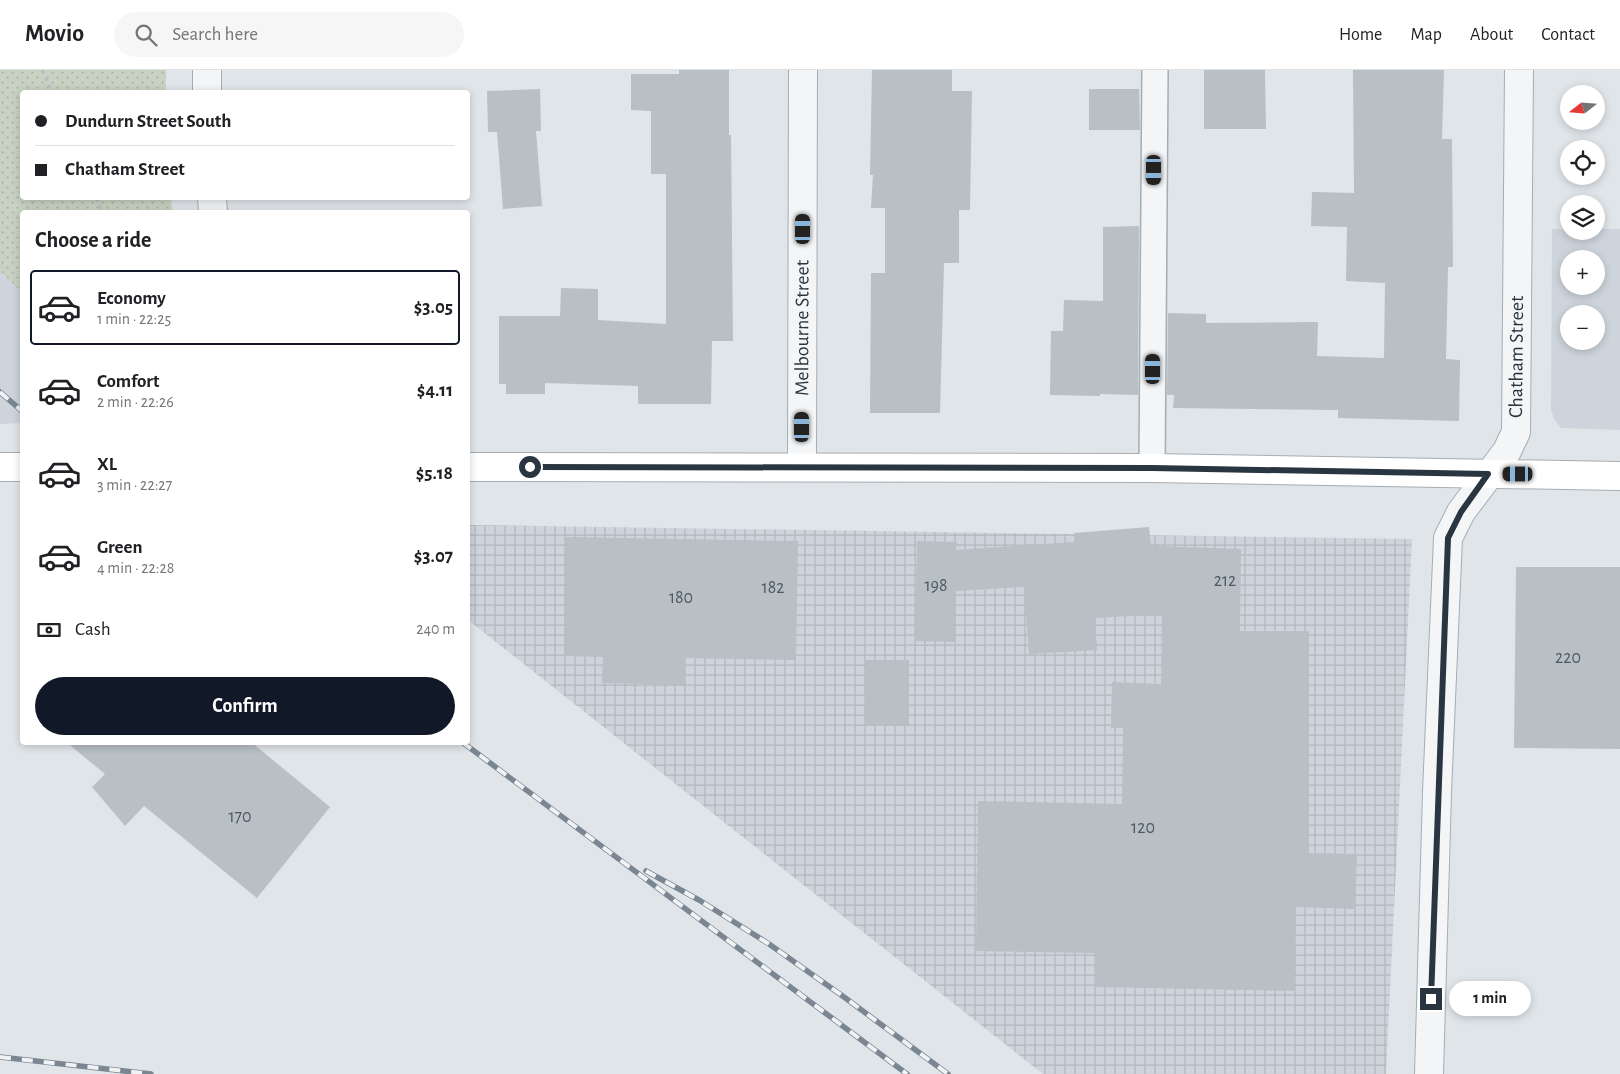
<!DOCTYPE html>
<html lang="en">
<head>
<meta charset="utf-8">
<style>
	:root { --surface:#fff; --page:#f6f6f6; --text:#202124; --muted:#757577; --line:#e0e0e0; --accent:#111827 }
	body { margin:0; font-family:"Alegreya Sans",sans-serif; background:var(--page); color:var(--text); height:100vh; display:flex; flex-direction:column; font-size:19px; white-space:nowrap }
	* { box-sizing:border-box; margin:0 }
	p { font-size:16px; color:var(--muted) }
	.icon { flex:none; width:28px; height:28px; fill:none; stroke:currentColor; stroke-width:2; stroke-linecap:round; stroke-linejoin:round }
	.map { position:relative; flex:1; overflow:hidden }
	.drawer { position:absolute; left:20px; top:140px; width:450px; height:535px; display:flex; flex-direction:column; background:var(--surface); border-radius:5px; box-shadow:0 2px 8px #0003 }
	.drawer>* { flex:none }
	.hud { position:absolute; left:20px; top:20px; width:450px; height:110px; border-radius:5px; box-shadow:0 2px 8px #0003; display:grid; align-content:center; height:110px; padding:0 15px; background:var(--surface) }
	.needle { width:32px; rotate:253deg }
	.buttons { position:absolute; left:1560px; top:15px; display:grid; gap:10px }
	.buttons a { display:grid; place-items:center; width:45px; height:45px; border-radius:50%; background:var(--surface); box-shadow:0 2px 8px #0003; font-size:25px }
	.end { position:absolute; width:22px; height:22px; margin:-11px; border:6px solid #293540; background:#fff; box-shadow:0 0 0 2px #fff }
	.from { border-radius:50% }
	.bubble { position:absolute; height:35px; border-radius:18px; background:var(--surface); box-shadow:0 2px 8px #0003; font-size:16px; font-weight:700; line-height:35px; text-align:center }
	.car { position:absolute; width:15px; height:30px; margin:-15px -8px; border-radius:6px; box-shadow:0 0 4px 1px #0007; background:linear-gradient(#222 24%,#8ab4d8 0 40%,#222 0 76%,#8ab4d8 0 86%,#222 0) }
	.hud b { display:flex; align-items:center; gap:18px; height:48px; font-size:19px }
	.hud b+b { border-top:1px solid var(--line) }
	.hud i { width:12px; height:12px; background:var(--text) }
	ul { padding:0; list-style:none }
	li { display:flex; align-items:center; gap:15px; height:75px; margin:0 10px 8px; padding:0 5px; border:2px solid transparent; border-radius:5px }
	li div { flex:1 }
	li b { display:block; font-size:19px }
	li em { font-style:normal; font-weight:700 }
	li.current { border-color:var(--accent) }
	li>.icon { width:45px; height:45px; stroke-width:1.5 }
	h2 { padding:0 15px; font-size:22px; line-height:60px }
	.pay { display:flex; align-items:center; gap:12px; height:55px; padding:0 15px; font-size:19px }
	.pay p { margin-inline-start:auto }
	.primary-button { display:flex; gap:10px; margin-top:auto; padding:10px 15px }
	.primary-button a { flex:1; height:58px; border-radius:30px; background:var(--accent); color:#fff; font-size:20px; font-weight:700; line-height:58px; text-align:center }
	header { display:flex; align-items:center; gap:30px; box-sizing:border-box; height:70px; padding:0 25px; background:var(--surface); border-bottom:1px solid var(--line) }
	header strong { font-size:24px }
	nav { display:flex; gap:28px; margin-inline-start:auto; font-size:18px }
	.search { width:350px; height:45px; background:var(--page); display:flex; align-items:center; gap:12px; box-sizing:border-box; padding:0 18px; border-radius:28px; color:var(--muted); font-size:19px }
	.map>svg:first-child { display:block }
	.built { fill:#ced4db; fill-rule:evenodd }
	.industrial { fill:url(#industrial-grid) }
	.green { fill:url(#green-dots) }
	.building { fill:#b8bfc5 }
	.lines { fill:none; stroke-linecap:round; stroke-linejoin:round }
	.service-casing { stroke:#a5adb3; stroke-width:28 }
	.minor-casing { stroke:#a5adb3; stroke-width:30 }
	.secondary-casing { stroke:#a5adb3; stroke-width:30 }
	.path { stroke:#babfc4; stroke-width:3; stroke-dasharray:4 4; stroke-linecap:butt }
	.service { stroke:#f3f5f7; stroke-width:25 }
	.minor { stroke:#f3f5f7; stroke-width:28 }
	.secondary { stroke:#fff; stroke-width:28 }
	.rail-casing { stroke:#7a8692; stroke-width:5.5 }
	.rail { stroke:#f0f3f6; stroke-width:4; stroke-dasharray:11; stroke-linecap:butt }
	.route { stroke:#293540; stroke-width:6 }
	.labels { text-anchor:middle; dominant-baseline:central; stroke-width:5; stroke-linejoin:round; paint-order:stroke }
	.number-label { font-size:18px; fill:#4d5861 }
	.street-label { font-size:20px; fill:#293540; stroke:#f0f3f6 }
</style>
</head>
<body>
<header>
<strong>Movio</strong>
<div class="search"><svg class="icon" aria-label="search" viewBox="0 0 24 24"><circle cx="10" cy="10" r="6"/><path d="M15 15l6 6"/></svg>Search here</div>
<nav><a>Home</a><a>Map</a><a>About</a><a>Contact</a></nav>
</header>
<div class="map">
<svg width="1620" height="1004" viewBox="0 0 1620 1004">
	<defs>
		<pattern id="industrial-grid" width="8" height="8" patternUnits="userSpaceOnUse" patternTransform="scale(1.25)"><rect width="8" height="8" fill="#ced4db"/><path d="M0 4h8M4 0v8" fill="none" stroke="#b1b7bd"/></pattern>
		<pattern id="green-dots" width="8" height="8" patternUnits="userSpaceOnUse" patternTransform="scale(1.25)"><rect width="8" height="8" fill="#c8d2c2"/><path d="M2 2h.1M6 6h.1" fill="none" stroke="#acb5a8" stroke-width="1.8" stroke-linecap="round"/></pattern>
	</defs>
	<rect width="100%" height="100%" fill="#e0e5e9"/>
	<!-- built -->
	<path class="built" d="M 1552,159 L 1569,159 L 1569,161 L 1596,161 L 1596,159 L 1620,159 L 1620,360 L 1561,358 L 1554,349 L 1551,339 ZM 1569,189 L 1596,189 L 1596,216 L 1569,216 ZM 1569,244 L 1596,244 L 1596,271 L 1569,271 Z
		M 0,201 L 22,223 L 22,353 L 0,354 Z"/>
	<!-- industrial -->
	<path class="industrial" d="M 468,455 L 1412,469 L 1386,1004 L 1043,1004 L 468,550 Z"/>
	<!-- green -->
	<path class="green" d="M 0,0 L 166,0 L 166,22 L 22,22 L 22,128 L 171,128 L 172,142 L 22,142 L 22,223 L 0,201 Z"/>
	<!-- building -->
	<path class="building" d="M 679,0 L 729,0 L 729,65 L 731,65 L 733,271 L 712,271 L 711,334 L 638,334 L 638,316 L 545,313 L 545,324 L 506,324 L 506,314 L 499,314 L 499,246 L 560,246 L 561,218 L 598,219 L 598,250 L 666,254 L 666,104 L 651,104 L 651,41 L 631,40 L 631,4 L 679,4 Z
		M 872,0 L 952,0 L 952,21 L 972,21 L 970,140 L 959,140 L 959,193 L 944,193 L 940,343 L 870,343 L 871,203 L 885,203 L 885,138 L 871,138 L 873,105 L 870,105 Z
		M 1204,0 L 1265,0 L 1266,59 L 1204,59 Z
		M 1353,0 L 1444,0 L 1442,69 L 1452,69 L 1453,197 L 1448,197 L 1446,289 L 1460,290 L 1459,351 L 1338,348 L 1338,340 L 1173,338 L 1174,325 L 1167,325 L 1168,243 L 1206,244 L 1206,253 L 1318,252 L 1317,286 L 1384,288 L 1385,213 L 1346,211 L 1347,157 L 1311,156 L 1312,122 L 1354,123 Z
		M 540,19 L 541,61 L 536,61 L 542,136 L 503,139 L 497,62 L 488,62 L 487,21 Z
		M 1089,19 L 1139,19 L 1140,60 L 1089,60 Z
		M 1139,156 L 1138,325 L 1100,324 L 1100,326 L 1050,325 L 1051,261 L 1063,261 L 1064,230 L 1103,231 L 1103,157 Z
		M 1149,457 L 1151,476 L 1241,479 L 1240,561 L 1309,561 L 1309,783 L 1357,784 L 1355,839 L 1295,837 L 1294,921 L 1096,917 L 1096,883 L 976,881 L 978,731 L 1122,734 L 1123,658 L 1111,658 L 1112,612 L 1161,614 L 1162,544 L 1095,548 L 1097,580 L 1029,584 L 1024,517 L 956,521 L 955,572 L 915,571 L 917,471 L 957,472 L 956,480 L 1074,472 L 1074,463 Z
		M 566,467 L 798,471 L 796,590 L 685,588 L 685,615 L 602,613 L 603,587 L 564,586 Z
		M 1516,497 L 1620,497 L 1620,679 L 1514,678 Z
		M 866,590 L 909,590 L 909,655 L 865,655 Z
		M 66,672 L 251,672 L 330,737 L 257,828 L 144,736 L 125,756 L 92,717 L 105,704 Z"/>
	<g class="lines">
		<!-- service casing -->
		<g class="service-casing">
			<path id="service" d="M 1152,398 L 1155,0"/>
		</g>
		<!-- minor casing -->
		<g class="minor-casing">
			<g id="minor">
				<path d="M 207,22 L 207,0"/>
				<path d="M 212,128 L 213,142"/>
				<path id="s1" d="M 802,397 L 803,0"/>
				<path id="s2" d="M 1429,1004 L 1437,722 L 1448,468 L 1461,442 L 1507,381 L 1516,362 L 1519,0"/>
			</g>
		</g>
		<!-- secondary casing -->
		<g class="secondary-casing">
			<path id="secondary" d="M 0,397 L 22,397
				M 468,397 L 1152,398 L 1620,406"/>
		</g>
		<!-- path -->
		<path class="path" d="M 42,0 L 52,22
			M 96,128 L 102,142"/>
		<!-- service -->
		<use href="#service" class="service"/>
		<!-- minor -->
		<use href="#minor" class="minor"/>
		<!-- secondary -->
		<use href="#secondary" class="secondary"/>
		<!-- rail casing -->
		<g class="rail-casing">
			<path id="rail" d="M 0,322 L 22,341
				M 462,672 L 907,1004
				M 646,801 L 699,830 L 769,874 L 844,927 L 948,1004
				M 0,987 L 151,1004"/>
		</g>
		<!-- rail -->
		<use href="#rail" class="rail"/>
	</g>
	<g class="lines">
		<!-- route -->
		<path class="route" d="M 530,397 L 1152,398 L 1488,404 L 1461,442 L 1448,468 L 1431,929"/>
	</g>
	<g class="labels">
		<!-- number labels -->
		<g class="number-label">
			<text x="1225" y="511">212</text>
			<text x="936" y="516">198</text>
			<text x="773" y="518">182</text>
			<text x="681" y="528">180</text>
			<text x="1568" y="588">220</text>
			<text x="240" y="747">170</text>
			<text x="1143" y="758">120</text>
		</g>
		<!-- street labels -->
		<g class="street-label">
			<text stroke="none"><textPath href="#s1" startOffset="139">Melbourne Street</textPath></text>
			<text stroke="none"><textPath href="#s2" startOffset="738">Chatham Street</textPath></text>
		</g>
	</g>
</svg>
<div class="buttons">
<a><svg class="needle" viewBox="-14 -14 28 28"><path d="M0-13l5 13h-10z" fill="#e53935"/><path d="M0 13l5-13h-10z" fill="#757577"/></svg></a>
<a><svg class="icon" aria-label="locate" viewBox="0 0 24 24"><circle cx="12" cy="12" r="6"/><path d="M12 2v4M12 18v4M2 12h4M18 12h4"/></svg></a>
<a><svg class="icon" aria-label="layers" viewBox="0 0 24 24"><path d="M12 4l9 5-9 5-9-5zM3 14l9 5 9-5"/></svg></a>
<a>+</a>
<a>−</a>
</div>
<i class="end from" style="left:530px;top:397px"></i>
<i class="end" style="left:1431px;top:929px"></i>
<div class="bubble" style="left:1449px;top:911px;width:82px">1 min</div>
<i class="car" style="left:1154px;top:100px;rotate:180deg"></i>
<i class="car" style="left:803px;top:159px;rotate:0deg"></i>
<i class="car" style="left:1153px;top:299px;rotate:0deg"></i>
<i class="car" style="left:802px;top:357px;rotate:0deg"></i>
<i class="car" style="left:1518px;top:404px;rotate:270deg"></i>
<div class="hud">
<b><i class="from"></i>Dundurn Street South</b>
<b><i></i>Chatham Street</b>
</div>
<section class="drawer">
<h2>Choose a ride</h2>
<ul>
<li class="current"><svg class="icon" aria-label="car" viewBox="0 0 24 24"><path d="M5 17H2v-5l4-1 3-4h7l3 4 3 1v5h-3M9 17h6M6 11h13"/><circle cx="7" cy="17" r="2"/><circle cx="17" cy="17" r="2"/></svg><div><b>Economy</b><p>1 min · 22:25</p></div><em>$3.05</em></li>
<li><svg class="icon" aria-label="car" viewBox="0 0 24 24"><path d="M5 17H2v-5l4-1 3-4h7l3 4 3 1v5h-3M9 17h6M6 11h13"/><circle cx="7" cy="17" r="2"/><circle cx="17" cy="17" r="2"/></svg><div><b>Comfort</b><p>2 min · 22:26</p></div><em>$4.11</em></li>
<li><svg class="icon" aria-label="car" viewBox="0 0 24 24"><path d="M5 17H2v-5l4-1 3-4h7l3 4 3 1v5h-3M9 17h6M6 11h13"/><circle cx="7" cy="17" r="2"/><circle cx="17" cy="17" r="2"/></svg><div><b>XL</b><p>3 min · 22:27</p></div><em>$5.18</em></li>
<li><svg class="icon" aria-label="car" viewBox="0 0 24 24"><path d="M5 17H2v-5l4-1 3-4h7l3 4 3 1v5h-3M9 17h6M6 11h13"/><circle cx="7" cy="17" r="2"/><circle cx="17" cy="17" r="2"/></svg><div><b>Green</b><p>4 min · 22:28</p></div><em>$3.07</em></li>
</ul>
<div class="pay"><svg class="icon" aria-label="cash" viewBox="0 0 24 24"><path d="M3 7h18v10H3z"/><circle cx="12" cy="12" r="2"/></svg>Cash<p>240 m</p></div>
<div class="primary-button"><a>Confirm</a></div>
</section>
</div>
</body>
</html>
